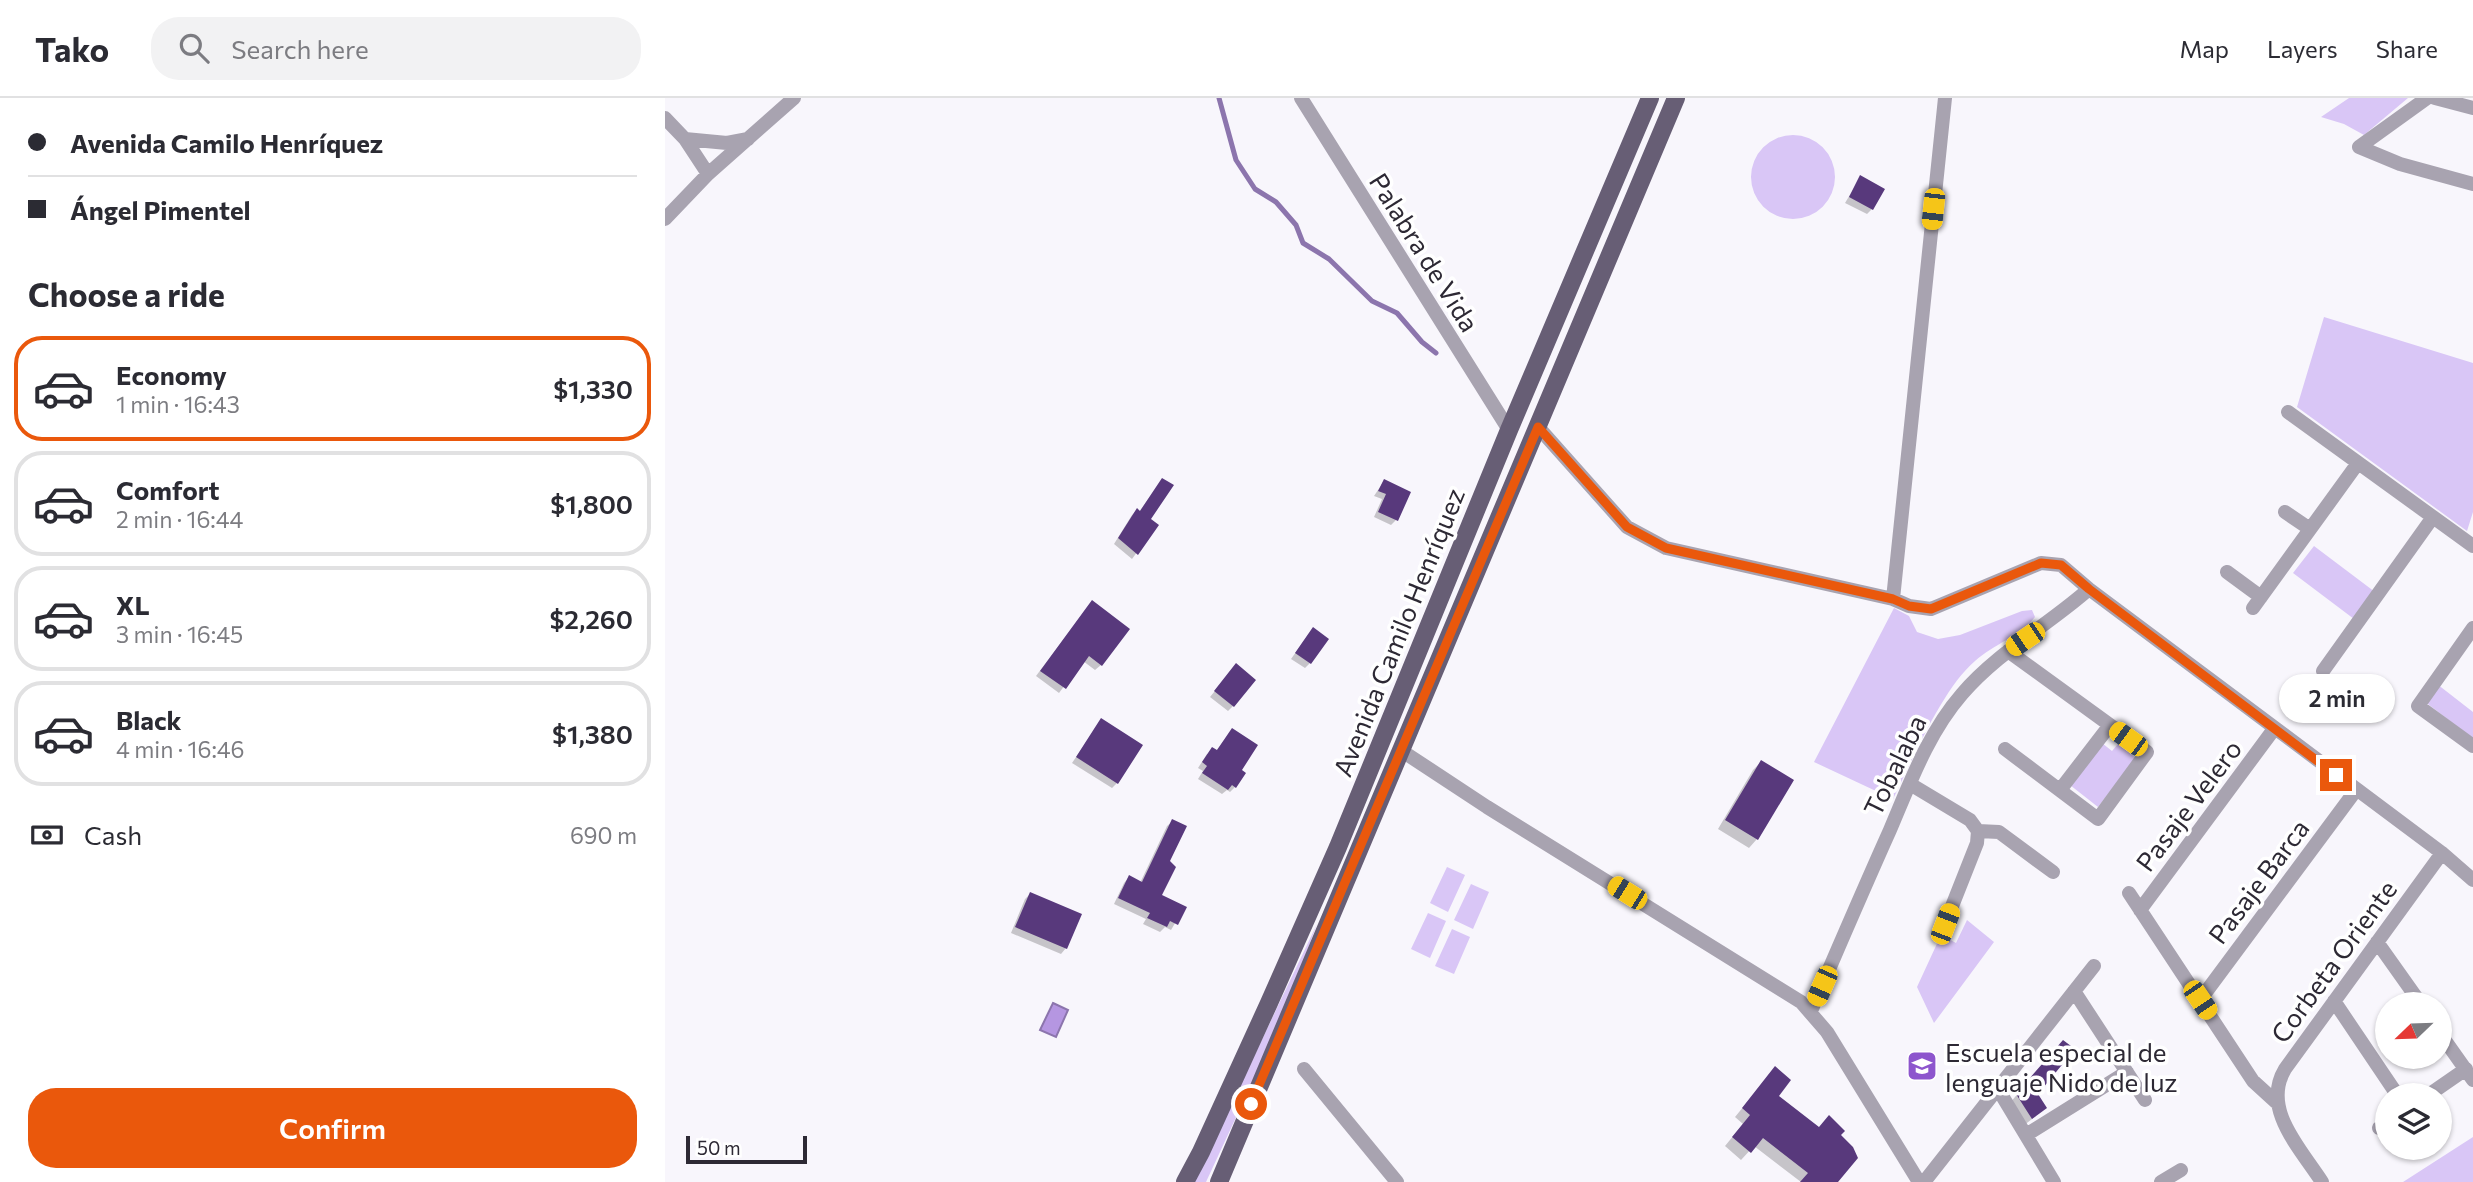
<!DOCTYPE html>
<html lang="en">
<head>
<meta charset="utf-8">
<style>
	:root { --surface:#fff; --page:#f2f2f3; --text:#2b2b33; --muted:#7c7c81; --line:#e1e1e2; --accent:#ea580c }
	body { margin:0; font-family:Commissioner,sans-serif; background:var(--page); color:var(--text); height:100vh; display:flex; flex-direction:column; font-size:26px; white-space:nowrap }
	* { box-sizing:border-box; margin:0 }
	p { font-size:23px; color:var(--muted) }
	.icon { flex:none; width:38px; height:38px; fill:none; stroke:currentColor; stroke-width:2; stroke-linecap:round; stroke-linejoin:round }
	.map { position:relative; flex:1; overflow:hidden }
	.details { display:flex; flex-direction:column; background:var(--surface); width:665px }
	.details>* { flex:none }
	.banner { display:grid; align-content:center; height:154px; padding:0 28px; background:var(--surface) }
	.needle { width:46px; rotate:247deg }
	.controls { position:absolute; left:1710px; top:894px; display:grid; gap:14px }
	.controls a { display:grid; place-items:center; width:77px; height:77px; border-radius:50%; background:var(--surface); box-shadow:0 2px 5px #0004; font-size:35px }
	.scale { position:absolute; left:21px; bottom:18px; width:121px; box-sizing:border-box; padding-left:7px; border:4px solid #2d2934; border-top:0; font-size:19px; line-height:24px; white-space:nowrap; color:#2d2934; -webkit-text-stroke:5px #fff; paint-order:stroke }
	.end { position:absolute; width:32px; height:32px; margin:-16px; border:9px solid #ea580c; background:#fff; box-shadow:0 0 0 4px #fff }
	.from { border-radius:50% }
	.bubble { position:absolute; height:49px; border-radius:24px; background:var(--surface); box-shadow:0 2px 5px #0004; font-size:23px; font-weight:600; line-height:49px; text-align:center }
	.car { position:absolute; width:21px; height:42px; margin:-21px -10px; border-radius:9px; box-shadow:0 0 5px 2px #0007; background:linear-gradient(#f5c518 24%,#345 0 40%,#f5c518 0 76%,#345 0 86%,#f5c518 0) }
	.banner b { display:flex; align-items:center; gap:24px; height:66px; font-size:26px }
	.banner b+b { border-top:2px solid var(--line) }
	.banner i { width:18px; height:18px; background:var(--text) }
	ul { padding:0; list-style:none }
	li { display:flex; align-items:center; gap:21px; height:105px; margin:0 14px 10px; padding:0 14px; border:4px solid var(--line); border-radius:28px }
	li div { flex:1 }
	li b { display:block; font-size:26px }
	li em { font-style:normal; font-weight:600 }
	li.current { border-color:var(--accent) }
	li>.icon { width:63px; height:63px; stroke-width:1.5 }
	h2 { padding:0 28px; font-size:32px; line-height:84px }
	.pay { display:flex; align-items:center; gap:18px; height:77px; padding:0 28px; font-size:26px }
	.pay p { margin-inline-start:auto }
	.primary-button { display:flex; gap:14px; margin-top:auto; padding:14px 28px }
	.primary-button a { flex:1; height:80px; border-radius:28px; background:var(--accent); color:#fff; font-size:28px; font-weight:600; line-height:80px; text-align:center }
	header { display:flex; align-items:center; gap:42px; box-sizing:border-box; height:98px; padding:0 35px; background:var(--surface); border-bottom:2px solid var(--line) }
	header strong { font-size:33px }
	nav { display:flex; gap:38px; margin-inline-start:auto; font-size:24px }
	.search { width:490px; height:63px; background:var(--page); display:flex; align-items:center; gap:18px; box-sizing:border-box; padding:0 24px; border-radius:28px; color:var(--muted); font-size:26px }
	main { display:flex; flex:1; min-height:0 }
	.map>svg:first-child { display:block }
	.green { fill:#d9c6f6 }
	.water { fill:#b596e1; stroke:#8c75ad; stroke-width:2 }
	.shadow { fill:#0003 }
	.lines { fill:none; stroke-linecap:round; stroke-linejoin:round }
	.stream { stroke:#8c75ad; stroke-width:5 }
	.building { fill:#58397c }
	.minor { stroke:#a8a3b0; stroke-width:14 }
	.primary { stroke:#675e75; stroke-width:18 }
	.route { stroke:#ea580c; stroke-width:9 }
	.labels { text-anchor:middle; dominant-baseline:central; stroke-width:7; stroke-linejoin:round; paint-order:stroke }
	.street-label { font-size:26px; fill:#2d2934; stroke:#fff }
	.poi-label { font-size:26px; fill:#2d2934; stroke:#fff; text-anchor:start }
</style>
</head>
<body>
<header>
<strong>Tako</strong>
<div class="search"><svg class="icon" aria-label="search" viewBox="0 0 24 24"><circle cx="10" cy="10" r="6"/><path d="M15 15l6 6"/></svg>Search here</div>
<nav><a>Map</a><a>Layers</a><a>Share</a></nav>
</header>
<main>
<section class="details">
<div class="banner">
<b><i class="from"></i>Avenida Camilo Henríquez</b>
<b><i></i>Ángel Pimentel</b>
</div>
<h2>Choose a ride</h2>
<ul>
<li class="current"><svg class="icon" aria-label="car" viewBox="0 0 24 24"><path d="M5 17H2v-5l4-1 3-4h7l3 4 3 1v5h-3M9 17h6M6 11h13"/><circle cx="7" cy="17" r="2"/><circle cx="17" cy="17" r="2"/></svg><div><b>Economy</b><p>1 min · 16:43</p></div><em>$1,330</em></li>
<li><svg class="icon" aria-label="car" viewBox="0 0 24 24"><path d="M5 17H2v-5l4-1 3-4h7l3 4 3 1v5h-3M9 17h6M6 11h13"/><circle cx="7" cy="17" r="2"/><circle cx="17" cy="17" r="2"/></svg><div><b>Comfort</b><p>2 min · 16:44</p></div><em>$1,800</em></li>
<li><svg class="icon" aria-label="car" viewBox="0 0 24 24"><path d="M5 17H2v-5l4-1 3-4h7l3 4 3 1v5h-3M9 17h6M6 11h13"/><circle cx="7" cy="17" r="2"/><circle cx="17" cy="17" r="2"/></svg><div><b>XL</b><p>3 min · 16:45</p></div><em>$2,260</em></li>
<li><svg class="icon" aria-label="car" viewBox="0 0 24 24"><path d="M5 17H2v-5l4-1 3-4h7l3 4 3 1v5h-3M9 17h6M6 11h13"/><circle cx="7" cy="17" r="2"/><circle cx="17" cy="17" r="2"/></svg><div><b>Black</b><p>4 min · 16:46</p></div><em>$1,380</em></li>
</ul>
<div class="pay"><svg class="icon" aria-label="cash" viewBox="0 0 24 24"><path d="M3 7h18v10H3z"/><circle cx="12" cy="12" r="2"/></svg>Cash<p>690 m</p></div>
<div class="primary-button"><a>Confirm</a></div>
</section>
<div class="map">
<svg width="1808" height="1084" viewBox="0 0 1808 1084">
	<rect width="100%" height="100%" fill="#f8f6fc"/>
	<!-- green -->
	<path class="green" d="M 1684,0 L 1743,0 L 1699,37 L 1679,26 L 1656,19 Z
		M1086 79a42 42 0 1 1 84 0a42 42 0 1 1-84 0Z
		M 1659,219 L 1808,265 L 1808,414 L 1802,433 L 1632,309 Z
		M 1649,448 L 1710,494 L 1689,521 L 1628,475 Z
		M 1229,510 L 1244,518 L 1252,534 L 1273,541 L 1295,537 L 1357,513 L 1367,512 L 1370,519 C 1354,539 1329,546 1310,563 C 1277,591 1248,661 1228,701 L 1149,664 Z
		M 1772,586 L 1808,614 L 1808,641 L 1759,603 Z
		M 1437,645 L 1447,653 L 1453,646 L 1471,660 L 1433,709 L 1405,687 Z
		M 782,769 L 800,777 L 783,814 L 765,805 Z
		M 806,786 L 824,794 L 808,831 L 789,822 Z
		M 763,815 L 781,823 L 765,860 L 746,851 Z
		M 1302,822 L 1329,844 L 1269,925 L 1252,889 L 1276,837 L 1291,845 Z
		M 652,826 L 618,918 L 541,1084 L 529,1084 Z
		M 787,831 L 805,839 L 789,876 L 770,868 Z
		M 1808,1039 L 1808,1084 L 1738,1084 Z"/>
	<!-- water -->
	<path class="water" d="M 388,905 L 403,912 L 391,939 L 375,932 Z"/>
	<!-- shadow -->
	<path class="shadow" d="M 1195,80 L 1207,111 L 1202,116 L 1180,105 Z
		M 497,382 L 484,421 L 492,427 L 467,461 L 449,446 L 467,417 L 472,412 L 474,414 Z
		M 719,383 L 744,395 L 731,422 L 726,427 L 709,419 L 717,401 L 709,398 Z
		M 422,510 L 436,567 L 430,572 L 418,563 L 394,595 L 371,578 Z
		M 643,537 L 645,565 L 640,570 L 626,561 Z
		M 566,573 L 568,608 L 563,613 L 545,599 Z
		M 436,622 L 452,685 L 447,690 L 407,665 Z
		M 567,632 L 574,672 L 570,689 L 565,694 L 562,692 L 557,696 L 533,681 L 538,673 L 533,670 L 542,656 L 551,653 Z
		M 1096,664 L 1092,741 L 1084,750 L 1053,731 L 1088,672 Z
		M 508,723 L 503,764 L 495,798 L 519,810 L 506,832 L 500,829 L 495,834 L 478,826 L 481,821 L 449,806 L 459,785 L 464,779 L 475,785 L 502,728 Z
		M 365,796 L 401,850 L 396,856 L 346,835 L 360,801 Z
		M 1390,952 L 1371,995 L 1371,1018 L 1358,1028 L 1344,1006 Z
		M 1110,970 L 1111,998 L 1154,1031 L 1173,1037 L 1170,1084 L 1136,1084 L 1089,1048 L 1076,1062 L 1060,1048 L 1078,1026 L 1070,1019 Z"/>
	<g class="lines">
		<!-- stream -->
		<path class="stream" d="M 554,0 L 571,62 L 590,91 L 611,104 L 631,127 L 638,145 L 664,161 L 707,203 L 732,215 L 757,244 L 771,255"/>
	</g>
	<!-- building -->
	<path class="building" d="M 1195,77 L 1220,91 L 1208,112 L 1184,99 Z
		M 497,380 L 509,387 L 486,421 L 494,427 L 473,457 L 453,440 L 472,410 L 475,413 Z
		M 719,381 L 746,394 L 733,423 L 713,414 L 721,396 L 713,393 Z
		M 427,502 L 465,531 L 437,568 L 424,558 L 401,591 L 375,573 Z
		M 648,529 L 664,541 L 646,566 L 630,555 Z
		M 571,565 L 591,582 L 569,609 L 549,593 Z
		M 436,620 L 478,647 L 453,686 L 411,659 Z
		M 567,630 L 593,647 L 577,672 L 581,675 L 571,690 L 567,687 L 563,692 L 537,675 L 542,668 L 537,664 L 547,649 L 552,652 Z
		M 1096,662 L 1129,682 L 1093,742 L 1060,722 Z
		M 507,721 L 522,728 L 505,763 L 511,769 L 497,797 L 522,809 L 513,827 L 505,823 L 502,829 L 482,820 L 485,815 L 453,800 L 464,777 L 477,784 Z
		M 365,794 L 417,816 L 402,851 L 350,829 Z
		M 1398,942 L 1410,951 L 1373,996 L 1382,1010 L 1367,1021 L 1351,996 Z
		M 1110,968 L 1126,982 L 1114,998 L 1154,1029 L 1164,1017 L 1180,1033 L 1176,1037 L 1188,1049 L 1193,1060 L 1173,1084 L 1135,1084 L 1143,1075 L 1098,1040 L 1086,1055 L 1067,1039 L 1085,1017 L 1077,1010 Z"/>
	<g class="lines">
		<!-- minor -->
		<path class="minor" d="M 636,0 L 844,332
			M 1770,0 L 1808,10
			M 0,20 L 20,41 L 62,45 L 83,41
			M 20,41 L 43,76
			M 1694,49 L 1735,66 L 1808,86
			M 1694,49 L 1762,0
			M 0,121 L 43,76 L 129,0
			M 1623,314 L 1808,448
			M 873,329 L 962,429 L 1001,450 L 1228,501 L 1244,508 L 1266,511 L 1376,465 L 1396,467 L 1424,491 L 1777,755 L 1808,782
			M 1620,414 L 1645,431
			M 1562,474 L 1596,499
			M 1228,501 L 1280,0
			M 1588,510 L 1693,365
			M 1808,530 L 1753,608 L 1808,648
			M 1658,573 L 1768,419
			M 1340,651 L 1433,721 L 1482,654 L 1343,553
			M 737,653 L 822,709 L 1136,904 L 1162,934 L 1254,1084
			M 1245,686 L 1305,722 L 1313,733 L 1312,745 L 1280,826
			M 1395,692 L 1445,627
			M 1313,733 L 1334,734 L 1388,774
			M 1464,795 L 1588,983 L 1611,1004
			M 1475,812 L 1609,631
			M 1712,844 L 1756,906
			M 1409,893 L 1480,1002
			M 1535,902 L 1691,692
			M 1669,903 L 1733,998
			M 1146,913 C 1172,853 1198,792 1225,732 C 1245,685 1263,635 1297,596 C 1333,554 1382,528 1424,491
			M 1774,934 L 1808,982
			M 639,971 L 732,1084
			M 1333,991 L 1389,1084
			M 1762,998 L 1801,971
			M 1714,1030 L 1722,1025
			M 1361,1037 L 1462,974
			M 1259,1084 L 1429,868
			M 1496,1084 L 1516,1072
			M 1657,1084 C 1636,1051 1596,1011 1620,971 L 1777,755"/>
		<!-- primary -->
		<path class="primary" d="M 520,1084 L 536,1054 L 604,905 L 673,749 L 844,332 L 985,0
			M 554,1084 L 1011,0"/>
	</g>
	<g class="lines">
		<!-- route -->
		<path class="route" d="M 586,1006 L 873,329 L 962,429 L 1001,450 L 1228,501 L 1244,508 L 1266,511 L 1376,465 L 1396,467 L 1424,491 L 1671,677"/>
	</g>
	<!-- icons -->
	<defs>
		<g id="school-square" transform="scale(1.575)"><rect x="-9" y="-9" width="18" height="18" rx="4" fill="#8d55cd" stroke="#fff"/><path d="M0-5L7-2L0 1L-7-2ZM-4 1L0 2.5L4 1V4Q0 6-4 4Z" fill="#fff"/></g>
	</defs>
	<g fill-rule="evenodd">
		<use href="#school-square" x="1257" y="968"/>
	</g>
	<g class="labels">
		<!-- street labels -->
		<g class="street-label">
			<text transform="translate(760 154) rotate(58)">Palabra de Vida</text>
			<text transform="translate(733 534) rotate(-68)">Avenida Camilo Henríquez</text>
			<text transform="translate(1229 667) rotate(-64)">Tobalaba</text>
			<text transform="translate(1523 707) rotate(-53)">Pasaje Velero</text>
			<text transform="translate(1593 783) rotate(-53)">Pasaje Barca</text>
			<text transform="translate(1668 863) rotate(-54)">Corbeta Oriente</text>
		</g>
		<!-- poi labels -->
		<g class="poi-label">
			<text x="1280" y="953">Escuela especial de<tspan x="1280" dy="30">lenguaje Nido de luz</tspan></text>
		</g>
	</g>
</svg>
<div class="controls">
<a><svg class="needle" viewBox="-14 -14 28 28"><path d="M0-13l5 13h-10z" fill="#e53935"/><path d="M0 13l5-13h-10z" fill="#7c7c81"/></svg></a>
<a><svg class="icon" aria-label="layers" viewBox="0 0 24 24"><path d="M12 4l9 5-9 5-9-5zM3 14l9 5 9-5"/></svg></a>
</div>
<div class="scale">50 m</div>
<i class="end from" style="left:586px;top:1006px"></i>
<i class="end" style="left:1671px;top:677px"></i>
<div class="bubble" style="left:1614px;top:576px;width:116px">2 min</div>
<i class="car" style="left:1268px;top:111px;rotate:186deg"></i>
<i class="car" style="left:1360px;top:541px;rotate:236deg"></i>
<i class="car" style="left:1463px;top:641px;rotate:306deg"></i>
<i class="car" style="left:962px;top:795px;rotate:302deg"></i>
<i class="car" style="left:1280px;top:826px;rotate:21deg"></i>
<i class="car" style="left:1157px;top:888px;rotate:204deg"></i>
<i class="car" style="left:1535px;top:902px;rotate:146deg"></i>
</div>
</main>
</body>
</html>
